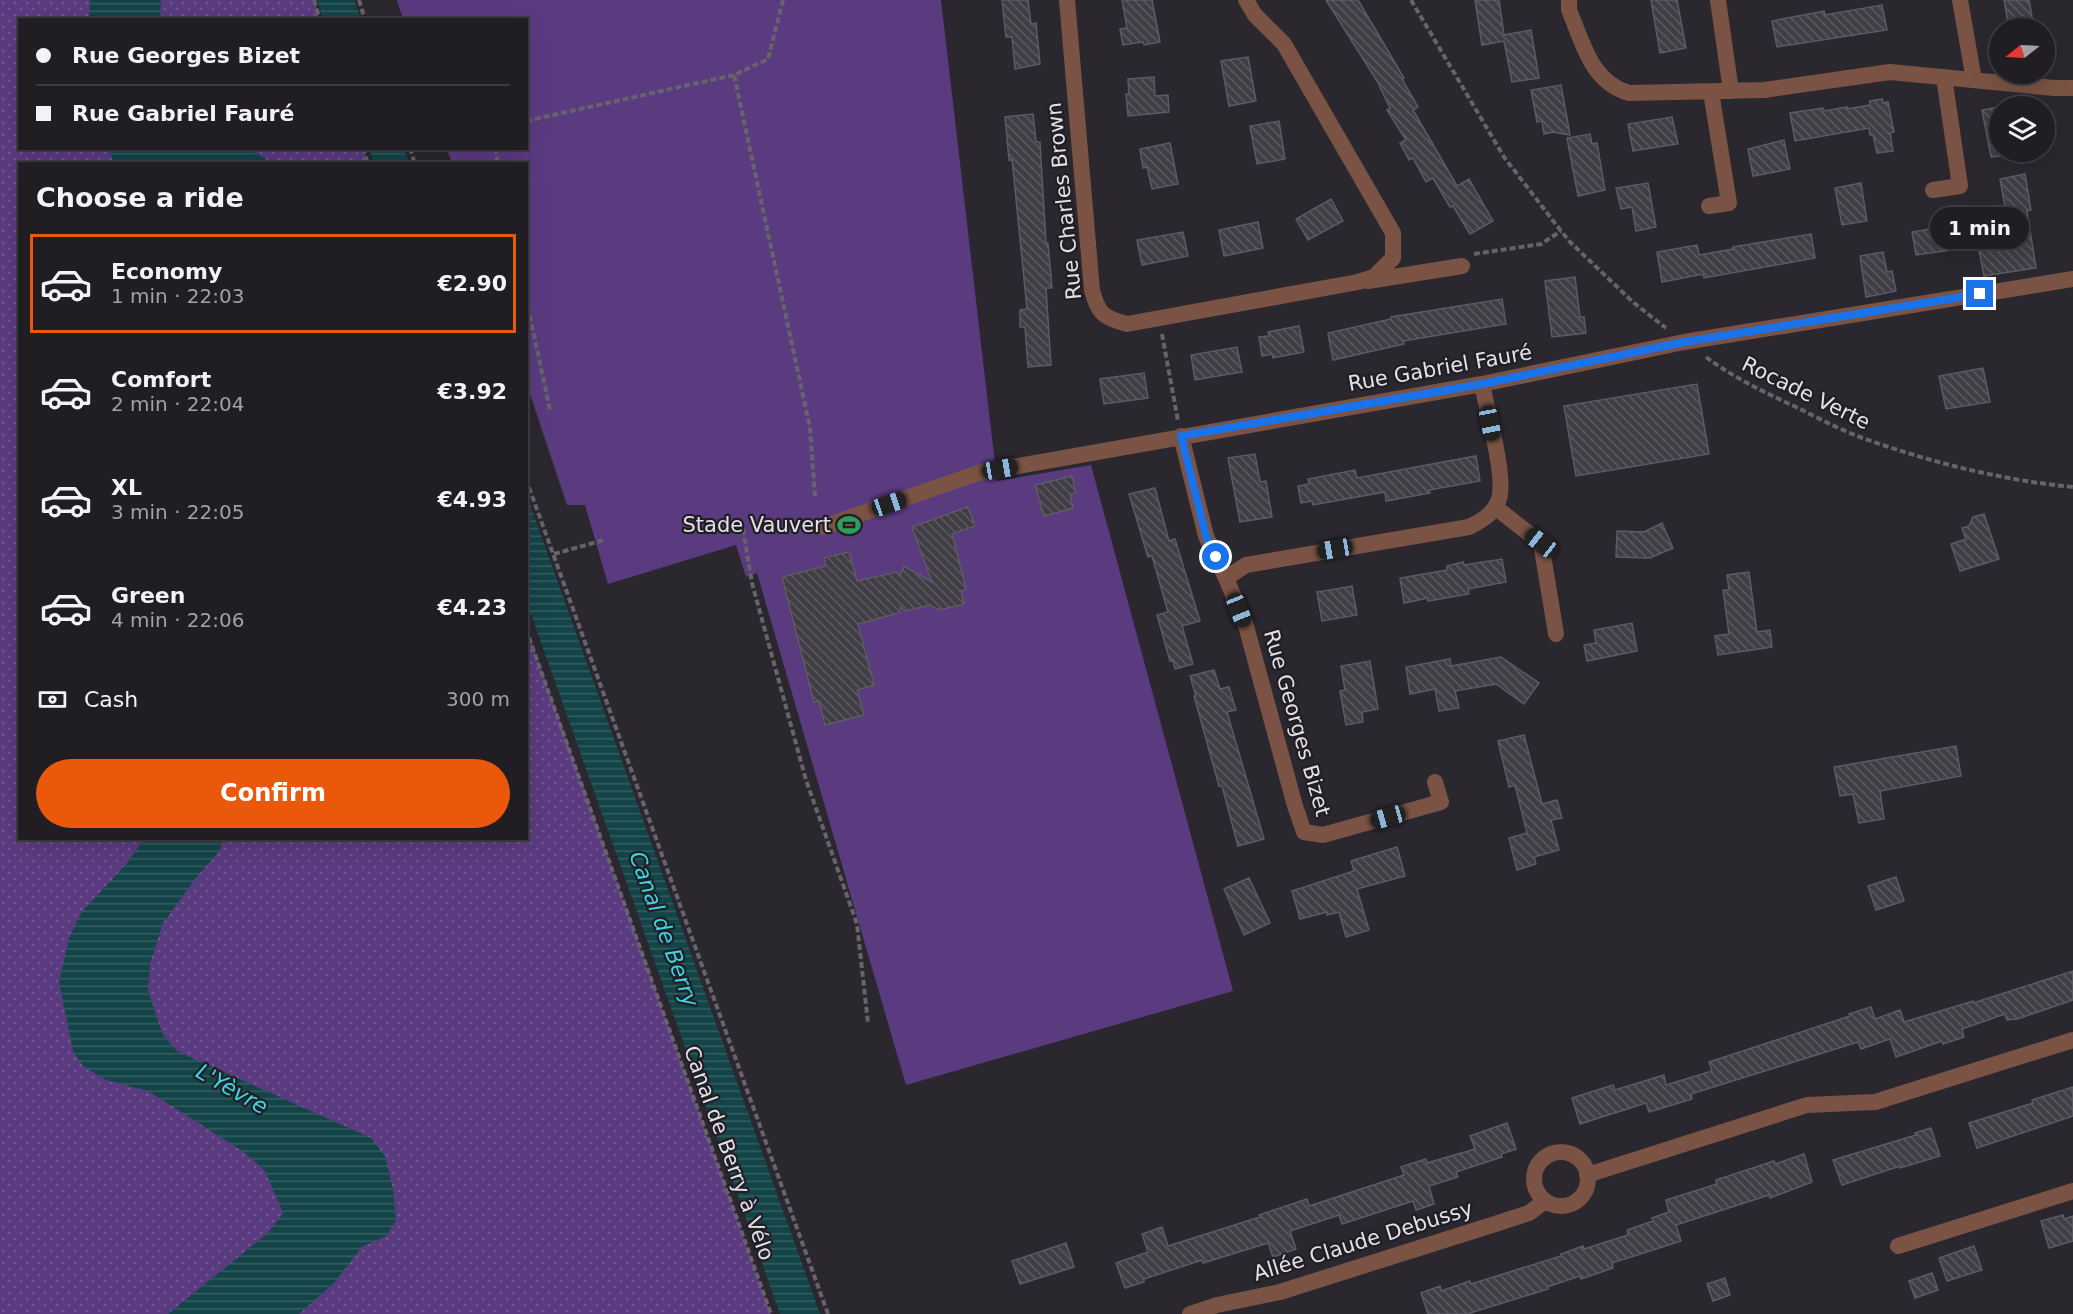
<!DOCTYPE html>
<html lang="en">
<head>
<meta charset="utf-8">
<style>
	:root { --surface:#201d23; --page:#2d2a30; --text:#f1f3f6; --muted:#a2a2a6; --line:#3d3b41; --accent:#ea580c }
	body { margin:0; font-family:"DejaVu Sans",sans-serif; background:var(--page); color:var(--text); height:100vh; display:flex; flex-direction:column; font-size:22px; white-space:nowrap }
	* { box-sizing:border-box; margin:0 }
	p { font-size:20px; color:var(--muted) }
	.icon { flex:none; width:33px; height:33px; fill:none; stroke:currentColor; stroke-width:2; stroke-linecap:round; stroke-linejoin:round }
	.map { position:relative; flex:1; overflow:hidden }
	.sheet { position:absolute; left:18px; top:162px; width:510px; height:678px; display:flex; flex-direction:column; background:var(--surface); border-radius:0px; box-shadow:0 6px 24px #0002,0 0 0 2px var(--line) }
	.sheet>* { flex:none }
	.hud { position:absolute; left:18px; top:18px; width:510px; height:132px; border-radius:0px; box-shadow:0 6px 24px #0002,0 0 0 2px var(--line); display:grid; align-content:center; height:132px; padding:0 18px; background:var(--surface) }
	.needle { width:39px; rotate:252deg }
	.fabs { position:absolute; left:1989px; top:18px; display:grid; gap:12px }
	.fabs a { display:grid; place-items:center; width:66px; height:66px; border-radius:50%; background:var(--surface); box-shadow:0 6px 24px #0002,0 0 0 2px var(--line); font-size:30px }
	.end { position:absolute; width:27px; height:27px; margin:-14px; border:8px solid #1a73e8; background:#fff; box-shadow:0 0 0 3px #fff }
	.from { border-radius:50% }
	.bubble { position:absolute; height:42px; border-radius:21px; background:var(--surface); box-shadow:0 6px 24px #0002,0 0 0 2px var(--line); font-size:20px; font-weight:800; line-height:42px; text-align:center }
	.car { position:absolute; width:18px; height:36px; margin:-18px -9px; border-radius:8px; box-shadow:0 0 4px 2px #0007; background:linear-gradient(#222 24%,#8ab4d8 0 40%,#222 0 76%,#8ab4d8 0 86%,#222 0) }
	.hud b { display:flex; align-items:center; gap:21px; height:57px; font-size:22px }
	.hud b+b { border-top:2px solid var(--line) }
	.hud i { width:15px; height:15px; background:var(--text) }
	ul { padding:0; list-style:none }
	li { display:flex; align-items:center; gap:18px; height:99px; margin:0 12px 9px; padding:0 6px; border:3px solid transparent; border-radius:0px }
	li div { flex:1 }
	li b { display:block; font-size:22px }
	li em { font-style:normal; font-weight:800 }
	li.on { border-color:var(--accent) }
	li>.icon { width:54px; height:54px; stroke-width:1.5 }
	h2 { padding:0 18px; font-size:27px; line-height:72px }
	.pay { display:flex; align-items:center; gap:15px; height:66px; padding:0 18px; font-size:22px }
	.pay p { margin-inline-start:auto }
	.primary-button { display:flex; gap:12px; margin-top:auto; padding:12px 18px }
	.primary-button a { flex:1; height:69px; border-radius:36px; background:var(--accent); color:#fff; font-size:24px; font-weight:800; line-height:69px; text-align:center }
	.map>svg:first-child { display:block }
	.grass { fill:url(#grass-dots) }
	.pitch { fill:#5b3b80 }
	.water { fill:url(#water-rules) }
	.building { fill:url(#building-back-hatch); stroke:#5e5a63; stroke-width:1.5 }
	.lines { fill:none; stroke-linecap:round; stroke-linejoin:round }
	.path { stroke:#66636a; stroke-width:4; stroke-dasharray:6 3; stroke-linecap:butt }
	.minor { stroke:#7a5344; stroke-width:16 }
	.route { stroke:#1a73e8; stroke-width:8 }
	.labels { text-anchor:middle; dominant-baseline:central; stroke-width:4.5; stroke-linejoin:round; paint-order:stroke }
	.street-label { font-size:21px; fill:#e4e2e8; stroke:#211e25 }
	.poi-label { font-size:21px; fill:#e4e2e8; stroke:#211e25; text-anchor:end }
	.water-label { font-size:22px; font-style:italic; fill:#37d6e3; stroke:#211e25 }
</style>
</head>
<body>
<div class="map">
<svg width="2073" height="1314" viewBox="0 0 2073 1314">
	<defs>
		<pattern id="grass-dots" width="8" height="8" patternUnits="userSpaceOnUse" patternTransform="scale(1.5)"><rect width="8" height="8" fill="#5b3b80"/><path d="M2 2h.1M6 6h.1" fill="none" stroke="#725792" stroke-width="1.8" stroke-linecap="round"/></pattern>
		<pattern id="water-rules" width="6" height="5" patternUnits="userSpaceOnUse" patternTransform="scale(1.5)"><rect width="6" height="5" fill="#134448"/><path d="M0 2.5h6" fill="none" stroke="#355f62"/></pattern>
		<pattern id="building-back-hatch" width="6" height="6" patternUnits="userSpaceOnUse" patternTransform="scale(1.5)"><rect width="6" height="6" fill="#403d45"/><path d="M-1 5l2 2M0 0l6 6M5-1l2 2" fill="none" stroke="#5b5960"/></pattern>
	</defs>
	<rect width="100%" height="100%" fill="#2a272f"/>
	<!-- grass -->
	<path class="grass" d="M 0,0 L 314,0 L 320,19 L 20,20 L 20,148 L 363,148 L 368,163 L 20,164 L 20,838 L 526,838 L 527,629 L 771,1314 L 0,1314 Z"/>
	<!-- pitch -->
	<path class="pitch" d="M 397,0 L 941,0 L 997,481 L 1091,465 L 1233,991 L 906,1085 L 757,573 L 746,577 L 736,545 L 608,584 L 585,505 L 567,505 L 527,385 L 526,164 L 452,163 L 447,149 L 526,148 L 526,20 L 403,19 Z"/>
	<!-- water -->
	<path class="water" d="M 90,0 L 161,0 L 160,19 L 89,19 Z
		M 317,0 L 354,0 L 361,19 L 323,19 Z
		M 108,149 L 249,149 L 272,163 L 114,163 Z
		M 369,149 L 404,149 L 409,163 L 374,163 Z
		M 527,496 L 820,1314 L 780,1314 L 527,603 Z
		M 145,838 L 223,839 L 220,850 L 196,878 L 163,923 L 150,964 L 148,990 L 163,1035 L 177,1051 L 371,1138 L 385,1156 L 393,1189 L 396,1221 L 386,1236 L 362,1247 L 335,1282 L 299,1314 L 168,1314 L 268,1233 L 283,1213 L 265,1171 L 244,1152 L 148,1091 L 106,1080 L 83,1066 L 73,1051 L 59,982 L 69,938 L 81,913 L 127,863 Z"/>
	<!-- building -->
	<path class="building" d="M 1002,0 L 1028,0 L 1031,24 L 1036,23 L 1040,64 L 1015,69 L 1012,37 L 1006,37 Z
		M 1122,0 L 1152,0 L 1160,42 L 1144,45 L 1143,42 L 1123,45 L 1120,29 L 1127,28 Z
		M 1326,0 L 1358,0 L 1404,78 L 1402,79 L 1418,107 L 1413,110 L 1457,186 L 1469,179 L 1493,221 L 1470,234 L 1453,206 L 1450,207 L 1433,178 L 1426,182 L 1413,158 L 1409,160 L 1400,143 L 1406,140 L 1387,110 L 1390,108 L 1377,81 Z
		M 1475,0 L 1499,0 L 1504,35 L 1531,30 L 1539,78 L 1512,82 L 1504,41 L 1482,45 Z
		M 1651,0 L 1677,0 L 1686,48 L 1660,53 Z
		M 2004,0 L 2029,0 L 2034,28 L 2009,28 Z
		M 1882,5 L 1887,30 L 1777,47 L 1772,21 L 1824,11 L 1825,15 Z
		M 1248,57 L 1256,101 L 1229,106 L 1221,61 Z
		M 1154,77 L 1155,96 L 1168,95 L 1169,112 L 1128,116 L 1126,94 L 1129,94 L 1128,79 Z
		M 1561,85 L 1570,135 L 1553,132 L 1544,134 L 1542,121 L 1537,122 L 1531,90 Z
		M 1882,99 L 1883,103 L 1888,102 L 1894,132 L 1890,133 L 1893,151 L 1877,153 L 1873,135 L 1870,135 L 1869,128 L 1795,141 L 1790,113 L 1823,108 L 1824,111 L 1847,107 L 1847,109 L 1870,105 L 1870,101 Z
		M 2000,107 L 2000,156 L 1991,157 L 1982,110 Z
		M 1033,114 L 1036,142 L 1040,142 L 1046,243 L 1048,243 L 1052,288 L 1046,288 L 1051,365 L 1028,367 L 1025,327 L 1020,327 L 1020,310 L 1027,309 L 1012,159 L 1009,160 L 1005,117 Z
		M 1672,117 L 1678,144 L 1633,151 L 1628,124 Z
		M 1279,121 L 1285,159 L 1257,164 L 1250,126 Z
		M 1590,134 L 1592,144 L 1597,143 L 1605,190 L 1578,196 L 1567,138 Z
		M 1784,140 L 1790,169 L 1753,176 L 1748,149 Z
		M 1170,143 L 1178,184 L 1152,189 L 1147,167 L 1143,168 L 1140,149 Z
		M 2025,174 L 2031,210 L 2027,211 L 2036,268 L 1984,276 L 1978,245 L 2002,240 L 2000,229 L 2009,228 L 2000,179 Z
		M 1648,183 L 1656,227 L 1636,231 L 1632,207 L 1621,209 L 1616,188 Z
		M 1861,183 L 1867,221 L 1842,225 L 1835,188 Z
		M 1331,199 L 1343,221 L 1308,240 L 1296,219 Z
		M 1258,222 L 1263,248 L 1224,256 L 1219,230 Z
		M 1952,225 L 1953,229 L 1962,228 L 1965,248 L 1916,255 L 1912,232 Z
		M 1183,232 L 1188,256 L 1142,265 L 1137,240 Z
		M 1811,234 L 1815,258 L 1704,278 L 1703,274 L 1662,282 L 1657,252 L 1697,245 L 1699,255 L 1733,249 L 1733,247 Z
		M 1883,252 L 1887,272 L 1892,271 L 1896,291 L 1866,297 L 1860,256 Z
		M 1575,277 L 1580,317 L 1584,317 L 1586,333 L 1552,337 L 1545,281 Z
		M 1502,299 L 1506,324 L 1403,341 L 1404,344 L 1333,360 L 1328,333 L 1391,319 L 1391,317 Z
		M 1299,326 L 1304,352 L 1273,358 L 1272,354 L 1262,356 L 1259,337 L 1269,336 L 1268,332 Z
		M 1237,347 L 1242,372 L 1195,380 L 1191,355 Z
		M 1983,368 L 1990,402 L 1946,409 L 1939,376 Z
		M 1144,373 L 1148,398 L 1104,404 L 1100,379 Z
		M 1697,384 L 1709,454 L 1576,476 L 1564,406 Z
		M 1255,454 L 1260,482 L 1266,481 L 1272,517 L 1240,522 L 1228,458 Z
		M 1476,456 L 1480,481 L 1429,490 L 1430,493 L 1386,501 L 1385,492 L 1313,505 L 1312,501 L 1301,503 L 1298,486 L 1309,484 L 1308,479 L 1355,470 L 1357,478 Z
		M 1072,476 L 1076,493 L 1070,494 L 1073,508 L 1044,516 L 1035,485 Z
		M 1155,488 L 1169,541 L 1175,539 L 1200,621 L 1182,626 L 1193,664 L 1175,669 L 1173,660 L 1170,661 L 1157,615 L 1168,612 L 1152,556 L 1148,557 L 1129,494 Z
		M 968,507 L 975,526 L 952,534 L 966,589 L 961,591 L 964,604 L 939,610 L 930,605 L 905,611 L 901,607 L 898,613 L 858,624 L 874,685 L 857,690 L 864,715 L 825,725 L 819,701 L 814,702 L 782,577 L 826,566 L 824,558 L 849,552 L 857,581 L 896,572 L 900,576 L 904,566 L 932,582 L 912,527 Z
		M 1984,514 L 1999,559 L 1960,571 L 1951,544 L 1966,539 L 1962,528 L 1969,526 L 1973,517 Z
		M 1662,523 L 1673,548 L 1650,558 L 1616,557 L 1617,531 L 1644,532 Z
		M 1502,559 L 1506,582 L 1468,589 L 1469,594 L 1428,601 L 1428,598 L 1404,603 L 1400,578 L 1447,570 L 1447,566 L 1463,562 L 1464,565 Z
		M 1749,572 L 1757,632 L 1770,630 L 1772,647 L 1718,655 L 1715,636 L 1729,634 L 1723,590 L 1729,590 L 1727,575 Z
		M 1352,586 L 1357,615 L 1322,621 L 1317,592 Z
		M 1632,623 L 1637,651 L 1587,661 L 1584,645 L 1596,643 L 1594,630 Z
		M 1501,657 L 1539,683 L 1524,704 L 1496,684 L 1455,691 L 1459,708 L 1439,711 L 1435,689 L 1410,694 L 1406,667 L 1450,659 L 1451,666 Z
		M 1370,661 L 1378,709 L 1362,712 L 1363,722 L 1346,725 L 1340,691 L 1345,690 L 1341,666 Z
		M 1214,670 L 1220,689 L 1229,687 L 1236,710 L 1227,712 L 1264,839 L 1238,846 L 1222,786 L 1219,786 L 1194,696 L 1196,696 L 1190,676 Z
		M 1524,735 L 1542,804 L 1557,800 L 1562,818 L 1551,820 L 1559,850 L 1534,857 L 1536,864 L 1517,870 L 1509,838 L 1527,833 L 1515,785 L 1509,787 L 1498,741 Z
		M 1956,746 L 1961,776 L 1880,791 L 1884,819 L 1859,823 L 1853,794 L 1840,796 L 1834,767 Z
		M 1397,847 L 1405,876 L 1357,889 L 1369,930 L 1346,937 L 1339,912 L 1327,915 L 1327,912 L 1300,919 L 1292,891 L 1354,871 L 1351,861 Z
		M 1896,877 L 1904,901 L 1876,910 L 1868,886 Z
		M 1249,878 L 1270,923 L 1244,935 L 1224,889 Z
		M 2073,971 L 2073,1000 L 2017,1019 L 2007,1020 L 2005,1014 L 1962,1029 L 1964,1037 L 1943,1044 L 1942,1041 L 1896,1057 L 1890,1039 L 1861,1049 L 1858,1042 L 1691,1094 L 1692,1099 L 1649,1112 L 1646,1103 L 1580,1124 L 1572,1098 L 1613,1085 L 1615,1090 L 1664,1075 L 1666,1085 L 1712,1071 L 1709,1062 L 1850,1016 L 1849,1014 L 1871,1007 L 1875,1019 L 1900,1010 L 1904,1022 L 1973,1001 L 1973,1003 Z
		M 2073,1087 L 2073,1116 L 1977,1148 L 1969,1123 L 2033,1103 L 2032,1100 Z
		M 1507,1123 L 1516,1149 L 1501,1154 L 1502,1157 L 1456,1172 L 1458,1177 L 1429,1186 L 1434,1204 L 1416,1210 L 1413,1201 L 1342,1224 L 1339,1215 L 1290,1231 L 1296,1249 L 1273,1257 L 1268,1243 L 1203,1263 L 1202,1260 L 1144,1279 L 1144,1282 L 1125,1288 L 1116,1263 L 1148,1252 L 1142,1234 L 1162,1227 L 1168,1246 L 1260,1217 L 1259,1215 L 1307,1199 L 1309,1206 L 1404,1175 L 1401,1167 L 1426,1159 L 1427,1163 L 1475,1149 L 1470,1136 Z
		M 1931,1128 L 1940,1156 L 1900,1168 L 1900,1166 L 1842,1185 L 1833,1160 L 1916,1135 L 1915,1133 Z
		M 1804,1154 L 1812,1182 L 1770,1198 L 1769,1195 L 1676,1225 L 1681,1241 L 1612,1263 L 1613,1268 L 1581,1279 L 1580,1276 L 1547,1287 L 1548,1289 L 1467,1314 L 1428,1314 L 1421,1293 L 1440,1286 L 1441,1291 L 1470,1281 L 1471,1284 L 1561,1256 L 1561,1254 L 1583,1246 L 1584,1249 L 1628,1235 L 1627,1230 L 1653,1221 L 1652,1218 L 1669,1212 L 1666,1200 L 1717,1184 L 1716,1180 L 1774,1161 L 1775,1164 Z
		M 2063,1215 L 2064,1219 L 2073,1216 L 2073,1241 L 2049,1248 L 2041,1221 Z
		M 1066,1243 L 1074,1267 L 1020,1284 L 1012,1261 Z
		M 1974,1246 L 1982,1270 L 1947,1281 L 1939,1258 Z
		M 1932,1273 L 1938,1290 L 1915,1298 L 1909,1281 Z
		M 1725,1278 L 1730,1295 L 1713,1301 L 1707,1284 Z"/>
	<g class="lines">
		<!-- path -->
		<path class="path" d="M 314,0 L 320,20
			M 359,0 L 365,20
			M 783,0 L 768,59 L 734,75 L 810,428 L 815,496
			M 1411,0 L 1504,157 L 1561,231 L 1570,242 L 1634,303 L 1666,328
			M 526,121 L 734,75
			M 363,148 L 368,164
			M 410,148 L 415,164
			M 495,148 L 498,164
			M 1474,254 L 1541,244 L 1561,231
			M 526,298 L 550,410
			M 1162,334 L 1178,421
			M 1706,357 C 1734,378 1766,393 1798,408 C 1818,418 1839,429 1860,437 C 1929,462 2000,480 2073,487
			M 526,479 L 828,1314
			M 743,529 L 752,583 L 806,780 L 857,924 L 868,1023
			M 554,554 L 604,540
			M 526,629 L 771,1314"/>
		<!-- minor -->
		<path class="minor" d="M 1067,0 L 1092,290 C 1098,314 1104,318 1127,324 L 1358,282 L 1374,277 L 1393,258 L 1393,233 L 1284,44 L 1255,15 L 1246,0
			M 1569,0 L 1569,10 C 1583,43 1591,82 1629,93 L 1764,90 L 1890,72 L 2054,88 L 2073,88
			M 1718,0 L 1731,91
			M 1960,0 L 1974,80
			M 1933,190 L 1960,186 L 1944,77
			M 1709,206 L 1729,203 L 1711,92
			M 1368,281 L 1462,266
			M 1181,436 L 1206,536 L 1226,578 L 1246,626 L 1295,806 L 1304,832 L 1323,835 L 1441,802 L 1435,782
			M 1495,507 L 1541,543 L 1556,634
			M 823,527 L 978,473 L 1482,384 L 1684,342 L 2073,279
			M 1226,578 L 1246,565 L 1469,527 C 1481,521 1494,514 1499,499 C 1506,476 1487,411 1482,384
			M1534 1179a27 27 0 1 1 54 0a27 27 0 1 1-54 0Z
			M 1587,1175 L 1807,1105 L 1875,1102 L 2073,1040
			M 1898,1246 L 2073,1191
			M 1190,1314 L 1217,1305 L 1280,1292 L 1492,1225 L 1529,1213 L 1545,1201"/>
	</g>
	<g class="lines">
		<!-- route -->
		<path class="route" d="M 1216,557 L 1206,536 L 1181,436 L 1482,384 L 1684,342 L 1980,294"/>
	</g>
	<!-- icons -->
	<defs>
		<g id="stadium-bare" transform="scale(1.8)"><path d="M0-5a6.5 5 0 1 0 0 10a6.5 5 0 1 0 0-10ZM-3.5-1.8h7v3.6h-7Z" fill="#2e9e5b" stroke="#211e25" stroke-width="2.5" paint-order="stroke"/></g>
	</defs>
	<g fill-rule="evenodd">
		<use href="#stadium-bare" x="849" y="525"/>
	</g>
	<g class="labels">
		<!-- street labels -->
		<g class="street-label">
			<text transform="translate(1064 201) rotate(-96)">Rue Charles Brown</text>
			<text transform="translate(1440 368) rotate(-10)">Rue Gabriel Fauré</text>
			<text transform="translate(1806 393) rotate(26)">Rocade Verte</text>
			<text transform="translate(1297 723) rotate(74)">Rue Georges Bizet</text>
			<text transform="translate(729 1153) rotate(70)">Canal de Berry à Vélo</text>
			<text transform="translate(1363 1241) rotate(-17)">Allée Claude Debussy</text>
		</g>
		<!-- poi labels -->
		<g class="poi-label">
			<text x="831" y="525">Stade Vauvert</text>
		</g>
		<!-- water labels -->
		<g class="water-label">
			<text transform="translate(664 929) rotate(70)">Canal de Berry</text>
			<text transform="translate(232 1089) rotate(30)">L'Yèvre</text>
		</g>
	</g>
</svg>
<div class="fabs">
<a><svg class="needle" viewBox="-14 -14 28 28"><path d="M0-13l5 13h-10z" fill="#e53935"/><path d="M0 13l5-13h-10z" fill="#a2a2a6"/></svg></a>
<a><svg class="icon" aria-label="layers" viewBox="0 0 24 24"><path d="M12 4l9 5-9 5-9-5zM3 14l9 5 9-5"/></svg></a>
</div>
<i class="end from" style="left:1216px;top:557px"></i>
<i class="end" style="left:1980px;top:294px"></i>
<div class="bubble" style="left:1930px;top:207px;width:99px">1 min</div>
<i class="car" style="left:1490px;top:423px;rotate:169deg"></i>
<i class="car" style="left:1000px;top:469px;rotate:80deg"></i>
<i class="car" style="left:889px;top:504px;rotate:71deg"></i>
<i class="car" style="left:1541px;top:543px;rotate:308deg"></i>
<i class="car" style="left:1335px;top:549px;rotate:260deg"></i>
<i class="car" style="left:1239px;top:610px;rotate:158deg"></i>
<i class="car" style="left:1388px;top:817px;rotate:254deg"></i>
<div class="hud">
<b><i class="from"></i>Rue Georges Bizet</b>
<b><i></i>Rue Gabriel Fauré</b>
</div>
<section class="sheet">
<h2>Choose a ride</h2>
<ul>
<li class="on"><svg class="icon" aria-label="car" viewBox="0 0 24 24"><path d="M5 17H2v-5l4-1 3-4h7l3 4 3 1v5h-3M9 17h6M6 11h13"/><circle cx="7" cy="17" r="2"/><circle cx="17" cy="17" r="2"/></svg><div><b>Economy</b><p>1 min · 22:03</p></div><em>€2.90</em></li>
<li><svg class="icon" aria-label="car" viewBox="0 0 24 24"><path d="M5 17H2v-5l4-1 3-4h7l3 4 3 1v5h-3M9 17h6M6 11h13"/><circle cx="7" cy="17" r="2"/><circle cx="17" cy="17" r="2"/></svg><div><b>Comfort</b><p>2 min · 22:04</p></div><em>€3.92</em></li>
<li><svg class="icon" aria-label="car" viewBox="0 0 24 24"><path d="M5 17H2v-5l4-1 3-4h7l3 4 3 1v5h-3M9 17h6M6 11h13"/><circle cx="7" cy="17" r="2"/><circle cx="17" cy="17" r="2"/></svg><div><b>XL</b><p>3 min · 22:05</p></div><em>€4.93</em></li>
<li><svg class="icon" aria-label="car" viewBox="0 0 24 24"><path d="M5 17H2v-5l4-1 3-4h7l3 4 3 1v5h-3M9 17h6M6 11h13"/><circle cx="7" cy="17" r="2"/><circle cx="17" cy="17" r="2"/></svg><div><b>Green</b><p>4 min · 22:06</p></div><em>€4.23</em></li>
</ul>
<div class="pay"><svg class="icon" aria-label="cash" viewBox="0 0 24 24"><path d="M3 7h18v10H3z"/><circle cx="12" cy="12" r="2"/></svg>Cash<p>300 m</p></div>
<div class="primary-button"><a>Confirm</a></div>
</section>
</div>
</body>
</html>
